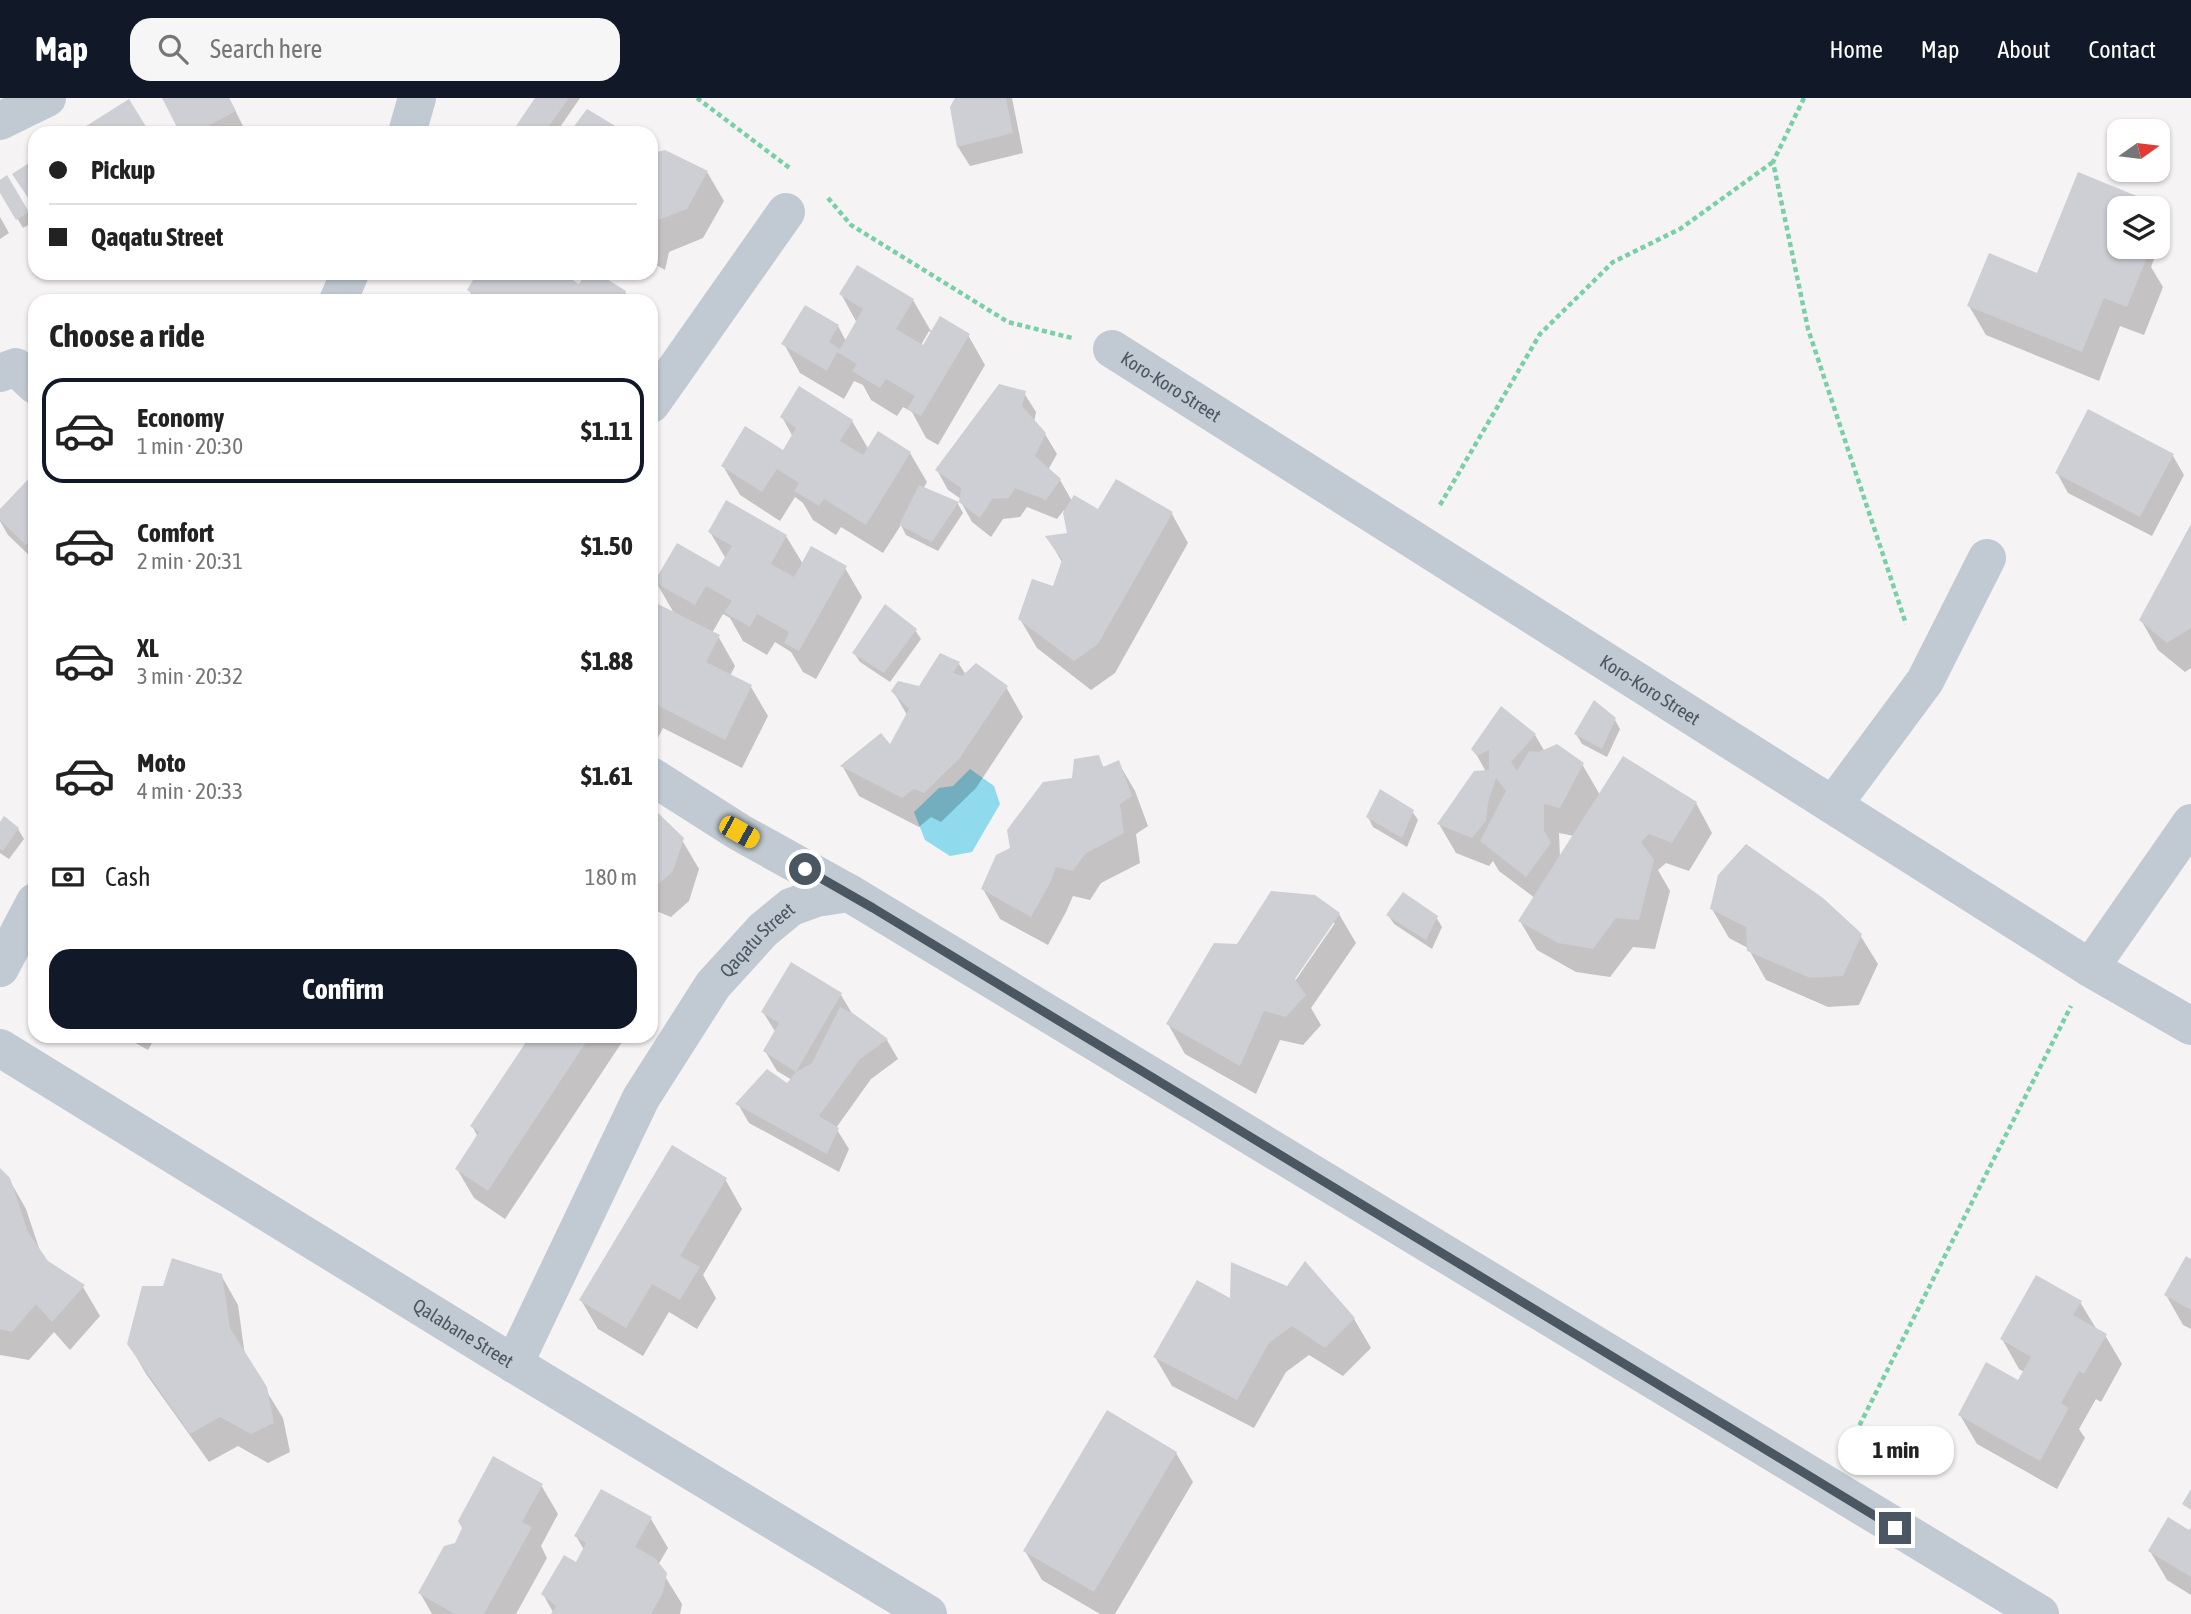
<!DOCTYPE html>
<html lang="en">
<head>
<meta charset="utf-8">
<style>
	:root { --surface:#fff; --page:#f6f6f6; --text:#222; --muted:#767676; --line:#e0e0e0; --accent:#111827 }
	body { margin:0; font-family:"Asap Condensed",sans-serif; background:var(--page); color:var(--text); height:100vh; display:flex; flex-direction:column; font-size:26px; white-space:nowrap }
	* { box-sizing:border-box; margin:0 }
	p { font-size:23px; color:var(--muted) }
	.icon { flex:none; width:38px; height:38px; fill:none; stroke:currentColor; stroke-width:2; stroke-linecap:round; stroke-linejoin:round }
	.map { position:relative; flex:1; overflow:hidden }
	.sheet { position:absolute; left:28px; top:196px; width:630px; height:749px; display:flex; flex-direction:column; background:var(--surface); border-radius:21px; box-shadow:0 2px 5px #0004 }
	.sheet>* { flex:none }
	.hud { position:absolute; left:28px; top:28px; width:630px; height:154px; border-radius:21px; box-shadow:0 2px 5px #0004; display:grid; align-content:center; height:154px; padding:0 21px; background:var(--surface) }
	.needle { width:46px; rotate:76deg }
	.tools { position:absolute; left:2107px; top:21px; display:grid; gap:14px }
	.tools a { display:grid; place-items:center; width:63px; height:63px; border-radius:14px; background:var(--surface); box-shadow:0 2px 5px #0004; font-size:35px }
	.end { position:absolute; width:32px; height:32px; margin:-16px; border:9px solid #4a5661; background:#fff; box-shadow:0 0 0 4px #fff }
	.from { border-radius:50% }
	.bubble { position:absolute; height:49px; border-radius:21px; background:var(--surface); box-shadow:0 2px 5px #0004; font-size:23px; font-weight:700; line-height:49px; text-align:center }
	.car { position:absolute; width:21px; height:42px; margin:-21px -10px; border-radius:9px; box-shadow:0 0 5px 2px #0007; background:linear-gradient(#f5c518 24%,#345 0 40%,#f5c518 0 76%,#345 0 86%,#f5c518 0) }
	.hud b { display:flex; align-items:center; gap:24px; height:66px; font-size:26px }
	.hud b+b { border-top:2px solid var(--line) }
	.hud i { width:18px; height:18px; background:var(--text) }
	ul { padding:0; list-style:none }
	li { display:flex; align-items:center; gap:21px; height:105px; margin:0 14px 10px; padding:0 7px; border:4px solid transparent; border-radius:21px }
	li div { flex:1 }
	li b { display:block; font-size:26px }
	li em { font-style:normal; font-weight:700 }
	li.active { border-color:var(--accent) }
	li>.icon { width:63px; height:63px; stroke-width:1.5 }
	h2 { padding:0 21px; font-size:32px; line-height:84px }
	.pay { display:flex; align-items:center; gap:18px; height:77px; padding:0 21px; font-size:26px }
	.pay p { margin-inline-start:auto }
	.action { display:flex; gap:14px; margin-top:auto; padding:14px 21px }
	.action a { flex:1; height:80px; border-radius:21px; background:var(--accent); color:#fff; font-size:28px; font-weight:700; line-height:80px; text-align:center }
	header { display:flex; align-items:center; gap:42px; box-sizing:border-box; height:98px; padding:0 35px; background:var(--accent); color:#fff }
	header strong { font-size:33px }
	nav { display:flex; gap:38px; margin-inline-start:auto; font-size:24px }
	.search { width:490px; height:63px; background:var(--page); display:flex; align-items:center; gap:18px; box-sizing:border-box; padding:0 24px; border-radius:21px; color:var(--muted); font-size:26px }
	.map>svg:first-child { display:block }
	.water { fill:#90daee }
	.shadow { fill:#0003; fill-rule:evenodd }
	.building { fill:#cdcfd5 }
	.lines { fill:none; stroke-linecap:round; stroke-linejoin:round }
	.path { stroke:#7ad0a6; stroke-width:4.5; stroke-dasharray:5 3.5; stroke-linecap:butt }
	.minor { stroke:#c1cad2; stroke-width:38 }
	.route { stroke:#4a5661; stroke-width:9 }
	.labels { text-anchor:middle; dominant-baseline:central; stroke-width:5; stroke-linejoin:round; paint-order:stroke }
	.street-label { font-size:19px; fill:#4a5661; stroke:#fff }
</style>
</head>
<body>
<header>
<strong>Map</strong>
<div class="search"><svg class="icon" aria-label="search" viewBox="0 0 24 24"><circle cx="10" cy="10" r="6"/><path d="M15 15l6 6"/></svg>Search here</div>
<nav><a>Home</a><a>Map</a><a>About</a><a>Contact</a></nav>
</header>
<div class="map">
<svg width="2191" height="1516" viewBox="0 0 2191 1516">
	<rect width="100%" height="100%" fill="#f5f3f3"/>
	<!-- water -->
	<path class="water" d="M 970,671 L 994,688 L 1000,706 L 972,754 L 950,758 L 925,742 L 914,714 L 939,690 L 953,688 Z"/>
	<!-- shadow -->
	<path class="shadow" d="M 164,0 L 229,0 L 246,34 L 182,35 Z
		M 537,0 L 580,0 L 556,35 L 522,35 L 518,28 Z
		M 957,0 L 1012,0 L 1023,55 L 970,68 L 958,49 Z
		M 651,52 L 707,74 L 724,103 L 703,140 L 669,154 L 665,172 L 651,164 Z
		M 2079,76 L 2148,104 L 2152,110 L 2119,110 L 2119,149 L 2158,149 L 2158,121 L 2165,133 L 2151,169 L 2163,189 L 2144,237 L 2120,228 L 2099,283 L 1986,237 L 1969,208 L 2038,177 Z
		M 7,80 L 33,124 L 23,130 L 0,92 L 0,84 Z
		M 0,119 L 9,135 L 0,141 Z
		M 479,175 L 558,175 L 580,189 L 588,175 L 594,175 L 625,194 L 630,203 L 475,203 L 469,192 Z
		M 841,196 L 913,202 L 932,235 L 968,237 L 985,267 L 938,347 L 926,340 L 912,314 L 903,309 L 897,318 L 871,302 L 863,287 L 854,283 L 844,301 L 800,275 L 784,246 L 838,228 L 846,243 L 857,225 ZM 929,233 L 932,235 L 923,250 L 921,247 Z
		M 1024,295 L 1036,314 L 1034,324 L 1045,336 L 1057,356 L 1048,372 L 1060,382 L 1072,403 L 1099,414 L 1172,416 L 1188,445 L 1115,575 L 1091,592 L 1037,550 L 1020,521 L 1054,491 L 1063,466 L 1048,440 L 1069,437 L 1064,412 L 1057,421 L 1027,409 L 1020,419 L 1003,421 L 991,439 L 972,424 L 961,404 L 961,401 L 948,392 L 937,372 Z
		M 782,319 L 852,323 L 869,352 L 910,355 L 927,384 L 923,391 L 958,406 L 963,415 L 938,453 L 906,437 L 901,427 L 883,455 L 841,429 L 836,437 L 813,422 L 803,405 L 795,399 L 780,423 L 740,397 L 723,368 L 784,355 L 793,339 Z
		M 2173,358 L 2184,377 L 2152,438 L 2068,395 L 2057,375 Z
		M 35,376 L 35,463 L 8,437 L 0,423 L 0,413 Z
		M 2191,430 L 2191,570 L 2185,574 L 2158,552 L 2141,522 Z
		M 710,434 L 786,438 L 803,466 L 845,470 L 862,499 L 816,581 L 803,574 L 791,554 L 775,544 L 767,557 L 743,543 L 730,520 L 723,516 L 712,535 L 718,538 L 735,568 L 730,578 L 751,589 L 768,618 L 742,670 L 663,630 L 651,653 L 651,520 L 675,517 L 656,484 L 720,471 L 726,461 Z
		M 915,532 L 921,541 L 890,584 L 860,564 L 854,555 Z
		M 959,566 L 966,577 L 1006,589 L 1023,619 L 976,690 L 941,724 L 931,719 L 919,729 L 859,698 L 843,669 L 890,649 L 907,617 L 893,593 L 920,590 Z
		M 1501,611 L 1535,637 L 1545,654 L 1582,666 L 1600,697 L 1696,705 L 1712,735 L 1689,773 L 1666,765 L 1658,772 L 1670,793 L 1655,851 L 1633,849 L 1610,879 L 1576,874 L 1537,852 L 1520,823 L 1535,800 L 1499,773 L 1493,763 L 1489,768 L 1456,755 L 1439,726 L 1486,674 L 1474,652 ZM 1559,735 L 1574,738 L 1560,760 Z
		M 1615,622 L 1620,631 L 1607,659 L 1582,646 L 1576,636 Z
		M 1098,659 L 1104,670 L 1118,664 L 1135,693 L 1148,728 L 1136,736 L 1140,765 L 1101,785 L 1090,802 L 1073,798 L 1066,814 L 1048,847 L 1000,821 L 983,791 L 1012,751 Z
		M 1412,713 L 1418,722 L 1407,749 L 1373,729 L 1368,719 Z
		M 651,714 L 682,742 L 699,771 L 689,803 L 671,819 L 651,811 Z
		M 0,727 L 18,731 L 24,741 L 9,761 L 0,755 Z
		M 1712,811 L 1860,837 L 1878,866 L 1859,907 L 1828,909 L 1766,882 L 1748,850 L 1729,840 Z
		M 1339,816 L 1356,845 L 1311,910 L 1321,927 L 1303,947 L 1280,942 L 1256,996 L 1185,956 L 1168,926 L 1238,848 ZM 1331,825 L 1335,825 L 1291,889 L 1288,887 Z
		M 1388,817 L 1436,819 L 1442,829 L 1432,851 L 1394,826 Z
		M 791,866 L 841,897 L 853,917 L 887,942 L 898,961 L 871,981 L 836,1030 L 849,1051 L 839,1074 L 749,1025 L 738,1006 L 787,987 L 792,982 L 777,973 L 765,953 L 776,935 L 763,914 Z
		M 123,938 L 156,938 L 148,952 Z
		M 532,938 L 626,938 L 505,1121 L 474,1100 L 457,1071 L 478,1039 L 472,1028 Z
		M 0,1072 L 9,1081 L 26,1111 L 41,1156 L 47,1164 L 83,1189 L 100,1218 L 70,1252 L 54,1234 L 29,1262 L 0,1257 Z
		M 725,1081 L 742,1111 L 703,1177 L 716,1200 L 697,1231 L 669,1214 L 643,1258 L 598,1231 L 581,1202 Z
		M 2191,1163 L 2191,1231 L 2183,1227 L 2166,1197 Z
		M 221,1177 L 238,1207 L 245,1258 L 283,1320 L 290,1354 L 268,1365 L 238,1348 L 209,1364 L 146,1276 L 129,1246 L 165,1190 Z
		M 1232,1203 L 1354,1221 L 1371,1250 L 1343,1278 L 1309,1257 L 1286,1274 L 1254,1330 L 1172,1288 L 1155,1259 Z
		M 2080,1204 L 2097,1232 L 2105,1237 L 2122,1266 L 2101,1304 L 2096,1301 L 2079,1331 L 2085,1340 L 2057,1391 L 1977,1346 L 1960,1317 L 2019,1284 L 2024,1274 L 2019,1271 L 2002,1241 Z
		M 1176,1355 L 1193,1384 L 1115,1516 L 1100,1516 L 1042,1482 L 1025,1453 Z
		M 541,1387 L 558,1416 L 541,1448 L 547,1460 L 516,1516 L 432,1516 L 420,1495 L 456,1447 L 464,1430 Z
		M 651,1421 L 668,1450 L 658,1467 L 682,1506 L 680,1516 L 554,1516 L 543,1496 L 576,1466 L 584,1452 L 576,1438 Z
		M 2191,1432 L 2191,1497 L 2167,1482 L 2150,1453 Z"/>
	<!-- building -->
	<path class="building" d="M 162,0 L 229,0 L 236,13 L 195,35 L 180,35 Z
		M 535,0 L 569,0 L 544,35 L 526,35 L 516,28 Z
		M 955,0 L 1006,0 L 1013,35 L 957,49 L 950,9 Z
		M 129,1 L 150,35 L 75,35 Z
		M 587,11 L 627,35 L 569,35 Z
		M 651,50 L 657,54 L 665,52 L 708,73 L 687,111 L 651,125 Z
		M 35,61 L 35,110 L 12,76 Z
		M 2078,74 L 2149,103 L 2146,110 L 2119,110 L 2119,149 L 2131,149 L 2130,152 L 2147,159 L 2127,209 L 2104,200 L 2082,254 L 1967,208 L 1989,155 L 2037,175 Z
		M 7,77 L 29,114 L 16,122 L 0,95 L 0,82 Z
		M 857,167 L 914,201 L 896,231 L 923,247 L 940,218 L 970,236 L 921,318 L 907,311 L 915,298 L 886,281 L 880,290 L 852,273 L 857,266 L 837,254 L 827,273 L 781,246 L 805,207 L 839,227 L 829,244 L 840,251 L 863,211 L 839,196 Z
		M 477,175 L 561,175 L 579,186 L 586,175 L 597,175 L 626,193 L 620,203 L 485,203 L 467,192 Z
		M 999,286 L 1026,293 L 1022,308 L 1046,335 L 1035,358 L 1061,381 L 1046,402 L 1015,390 L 1009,400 L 992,401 L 980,420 L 959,404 L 932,444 L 899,427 L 919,387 L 959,404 L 961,390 L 935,372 Z
		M 799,288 L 853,322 L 840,343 L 863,357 L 878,333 L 911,354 L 866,427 L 824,401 L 819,408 L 794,393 L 799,385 L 777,371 L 762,394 L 721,368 L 745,328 L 783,352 L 796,330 L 780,319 Z
		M 2088,311 L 2174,356 L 2140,419 L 2055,375 Z
		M 35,374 L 35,437 L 26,447 L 0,422 L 0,411 Z
		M 1116,381 L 1173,414 L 1098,546 L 1074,563 L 1018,521 L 1032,481 L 1053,488 L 1062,462 L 1045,438 L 1067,435 L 1063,415 L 1074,397 L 1098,411 Z
		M 726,402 L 787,437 L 771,466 L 794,479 L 811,448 L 847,468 L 799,553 L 784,545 L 789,534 L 757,516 L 750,529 L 724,514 L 732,503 L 706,488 L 695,507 L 654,484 L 677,445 L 719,469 L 732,448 L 708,434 Z
		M 2191,426 L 2191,530 L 2167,545 L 2139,522 Z
		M 656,505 L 720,537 L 706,564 L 752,587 L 725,642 L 651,604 L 651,516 Z
		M 885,506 L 917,531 L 884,575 L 852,555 Z
		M 940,555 L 960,564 L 953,575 L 962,578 L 976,565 L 1008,588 L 959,661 L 924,695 L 914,691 L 902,700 L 840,668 L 881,635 L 890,646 L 909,611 L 891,593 L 898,583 L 919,588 Z
		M 1594,602 L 1616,620 L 1602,651 L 1574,636 Z
		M 1501,608 L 1536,636 L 1511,664 L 1517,673 L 1529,653 L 1539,654 L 1557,646 L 1584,665 L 1560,710 L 1544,706 L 1544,732 L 1551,745 L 1526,779 L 1480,743 L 1506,693 L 1496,680 L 1488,705 L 1486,723 L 1472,740 L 1437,726 L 1474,673 L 1489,672 L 1489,652 L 1477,658 L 1471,651 Z
		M 1099,657 L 1103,669 L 1119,662 L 1132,698 L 1120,706 L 1124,735 L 1085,756 L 1073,773 L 1056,769 L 1050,785 L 1031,819 L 981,791 L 996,757 L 1010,750 L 1007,732 L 1043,684 L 1072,680 L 1074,661 Z
		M 1623,658 L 1697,704 L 1672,745 L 1649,736 L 1641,744 L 1654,762 L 1639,822 L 1616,820 L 1593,851 L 1558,845 L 1518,823 Z
		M 1380,691 L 1414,712 L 1402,740 L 1366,719 Z
		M 653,710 L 684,740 L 673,773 L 654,790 L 651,789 L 651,712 Z
		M 4,718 L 19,730 L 3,753 L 0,751 L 0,724 Z
		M 1746,746 L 1823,800 L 1862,836 L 1843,878 L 1810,880 L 1747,853 L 1746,829 L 1710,811 L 1718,777 Z
		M 1271,793 L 1315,797 L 1340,815 L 1295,881 L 1306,897 L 1286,919 L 1264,913 L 1240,968 L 1166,926 L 1214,845 L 1237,846 Z
		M 1403,794 L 1438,818 L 1426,842 L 1386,817 Z
		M 791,864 L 842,895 L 796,974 L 763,953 L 779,925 L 761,914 Z
		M 840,909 L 854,916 L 888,941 L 860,961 L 819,1018 L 839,1030 L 827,1056 L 735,1006 L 767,971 L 787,985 L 796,974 L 812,965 Z
		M 530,938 L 590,938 L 488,1093 L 455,1071 L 479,1034 L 470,1028 Z
		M 672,1047 L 727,1080 L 680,1158 L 700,1169 L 680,1202 L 652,1186 L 626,1230 L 579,1202 Z
		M 0,1070 L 10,1080 L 28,1134 L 48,1163 L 85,1187 L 52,1224 L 36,1206 L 12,1234 L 0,1231 Z
		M 2186,1158 L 2191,1161 L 2191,1212 L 2164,1197 Z
		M 172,1160 L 222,1176 L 230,1230 L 267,1289 L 274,1325 L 251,1336 L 220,1319 L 190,1336 L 127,1246 L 142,1188 L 163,1188 Z
		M 1305,1163 L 1355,1220 L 1325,1250 L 1292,1228 L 1269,1245 L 1237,1302 L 1153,1259 L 1197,1182 L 1230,1200 L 1231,1164 L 1287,1188 Z
		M 2036,1177 L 2082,1203 L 2073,1217 L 2107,1236 L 2084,1276 L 2079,1273 L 2061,1305 L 2069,1310 L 2040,1363 L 1958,1317 L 1986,1264 L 2018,1282 L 2031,1259 L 2000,1241 Z
		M 1107,1312 L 1177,1354 L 1094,1494 L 1023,1453 Z
		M 493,1358 L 543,1386 L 522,1424 L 532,1429 L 484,1516 L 455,1516 L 418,1495 L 444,1448 L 455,1445 L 462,1430 L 458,1423 Z
		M 601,1391 L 652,1419 L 635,1449 L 655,1460 L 667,1475 L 663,1495 L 651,1516 L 551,1516 L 556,1508 L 541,1496 L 564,1457 L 576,1464 L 586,1445 L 574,1438 Z
		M 2191,1391 L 2191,1412 L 2182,1406 Z
		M 2168,1419 L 2189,1432 L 2191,1429 L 2191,1479 L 2148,1453 Z"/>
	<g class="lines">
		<!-- path -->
		<path class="path" d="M 697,0 L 791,71
			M 1804,0 L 1773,64 L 1808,231 L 1906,526
			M 828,100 L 851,127 L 1008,224 L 1072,240
			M 1440,407 L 1540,236 L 1613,164 L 1680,131 L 1773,64
			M 1848,1350 L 2071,908"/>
		<!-- minor -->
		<g class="minor">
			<path d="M 0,23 L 47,0"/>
			<path d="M 407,35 L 417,0"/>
			<path d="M 338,203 L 350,175"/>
			<path id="s1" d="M 1112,251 L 2090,870 L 2191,928"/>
			<path d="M 0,275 L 16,269 L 35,287"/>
			<path d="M 651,306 L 786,114"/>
			<path d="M 651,678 L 739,734 L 849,795 L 2040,1516"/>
			<path d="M 1833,707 L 1925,583 L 1987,460"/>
			<path d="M 0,870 L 35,804"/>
			<path d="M 2090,870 L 2191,725"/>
			<path id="s2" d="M 0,950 L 514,1266 L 928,1516"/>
			<path id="s3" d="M 514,1266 L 641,1000 L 713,887 L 763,832 L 791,809 L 816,800 L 849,795"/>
		</g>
	</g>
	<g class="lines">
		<!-- route -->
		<path class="route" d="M 805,771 L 873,810 L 1895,1430"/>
	</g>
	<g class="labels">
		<!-- street labels -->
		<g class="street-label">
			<text stroke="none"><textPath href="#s1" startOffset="70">Koro-Koro Street</textPath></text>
			<text stroke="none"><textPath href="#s1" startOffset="637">Koro-Koro Street</textPath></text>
			<text stroke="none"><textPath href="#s3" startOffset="492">Qaqatu Street</textPath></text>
			<text stroke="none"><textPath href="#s2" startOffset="544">Qalabane Street</textPath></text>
		</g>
	</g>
</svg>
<div class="tools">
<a><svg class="needle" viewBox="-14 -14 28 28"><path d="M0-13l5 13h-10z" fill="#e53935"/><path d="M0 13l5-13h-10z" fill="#767676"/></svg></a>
<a><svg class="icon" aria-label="layers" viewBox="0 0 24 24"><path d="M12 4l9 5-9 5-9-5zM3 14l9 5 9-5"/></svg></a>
</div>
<i class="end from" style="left:805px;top:771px"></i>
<i class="end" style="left:1895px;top:1430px"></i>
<div class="bubble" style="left:1838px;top:1328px;width:116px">1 min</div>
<i class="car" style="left:739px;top:734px;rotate:119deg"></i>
<div class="hud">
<b><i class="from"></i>Pickup</b>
<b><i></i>Qaqatu Street</b>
</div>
<section class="sheet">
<h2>Choose a ride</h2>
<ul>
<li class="active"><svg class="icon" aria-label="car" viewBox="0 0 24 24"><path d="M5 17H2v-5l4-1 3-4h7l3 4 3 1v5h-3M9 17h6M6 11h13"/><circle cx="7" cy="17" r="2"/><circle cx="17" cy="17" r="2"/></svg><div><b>Economy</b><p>1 min · 20:30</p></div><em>$1.11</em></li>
<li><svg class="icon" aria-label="car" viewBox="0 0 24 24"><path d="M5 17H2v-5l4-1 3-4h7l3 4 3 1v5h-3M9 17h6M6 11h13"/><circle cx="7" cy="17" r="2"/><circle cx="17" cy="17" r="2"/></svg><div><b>Comfort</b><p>2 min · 20:31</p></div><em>$1.50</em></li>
<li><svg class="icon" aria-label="car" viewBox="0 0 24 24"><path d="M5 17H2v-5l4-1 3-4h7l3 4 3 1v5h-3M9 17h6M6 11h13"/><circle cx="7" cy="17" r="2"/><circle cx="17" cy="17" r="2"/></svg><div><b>XL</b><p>3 min · 20:32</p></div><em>$1.88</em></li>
<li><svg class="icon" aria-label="car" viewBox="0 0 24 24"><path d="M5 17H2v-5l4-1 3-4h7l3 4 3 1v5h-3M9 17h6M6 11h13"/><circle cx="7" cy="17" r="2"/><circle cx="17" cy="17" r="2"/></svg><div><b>Moto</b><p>4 min · 20:33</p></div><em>$1.61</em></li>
</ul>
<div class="pay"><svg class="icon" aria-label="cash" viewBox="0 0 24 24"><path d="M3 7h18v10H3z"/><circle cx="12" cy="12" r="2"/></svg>Cash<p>180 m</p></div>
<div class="action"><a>Confirm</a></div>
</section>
</div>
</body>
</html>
